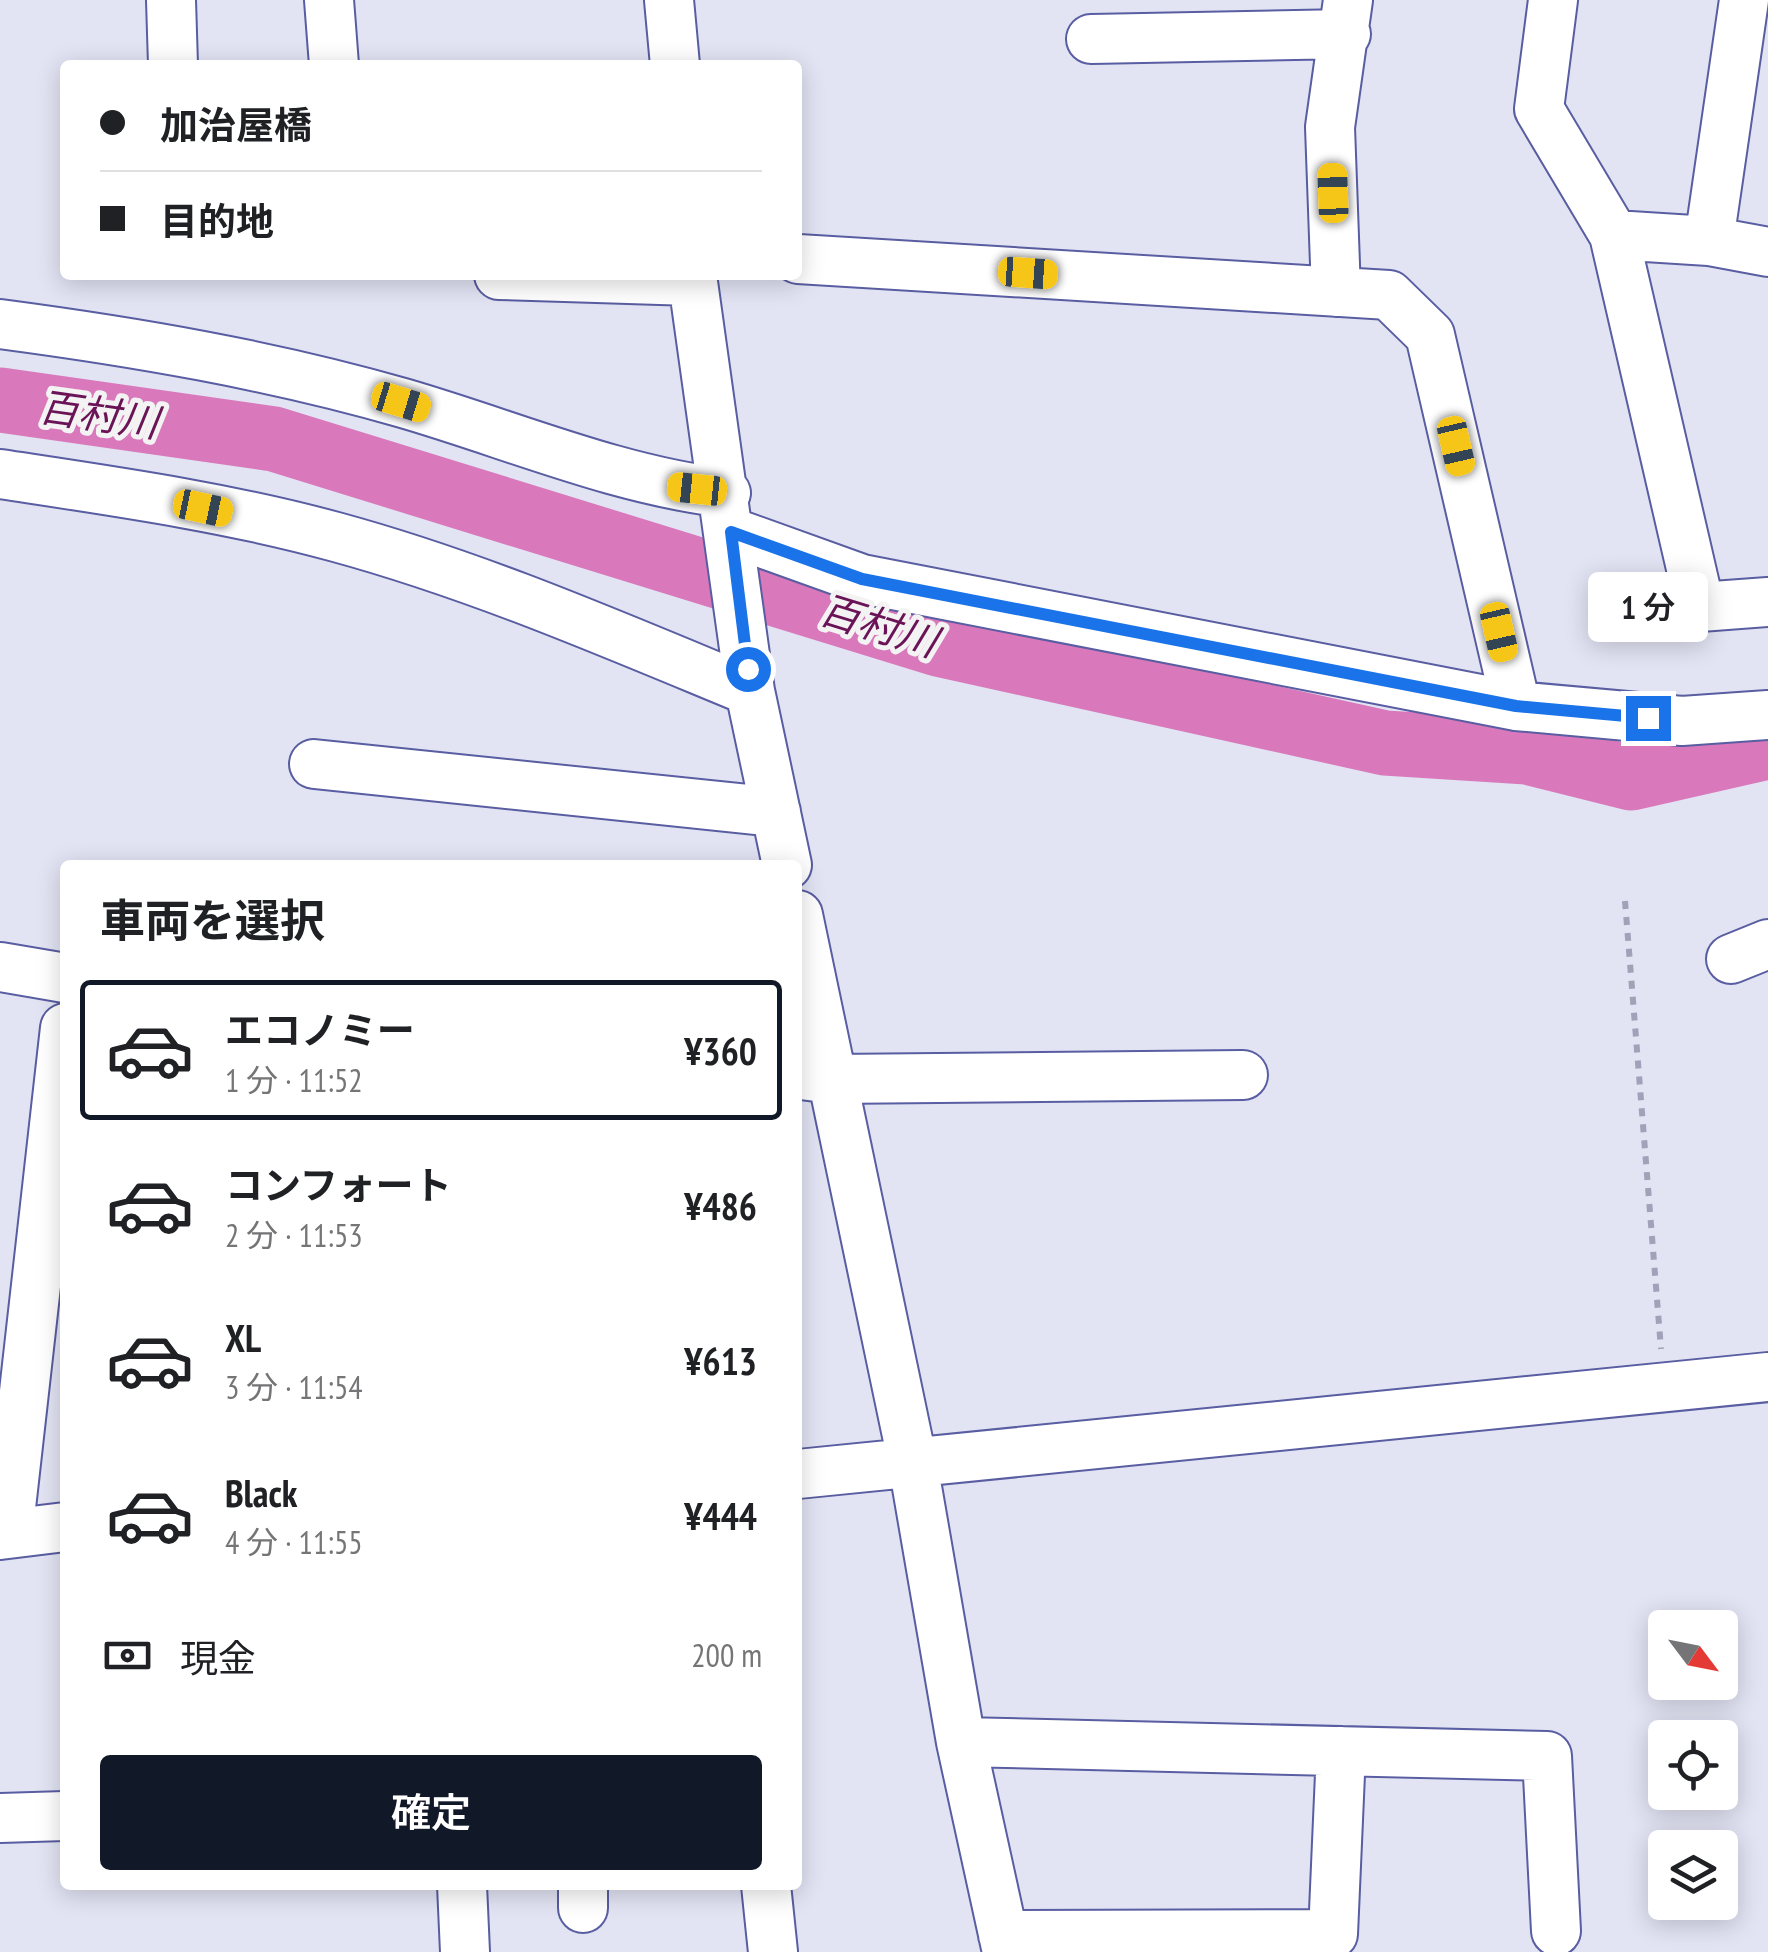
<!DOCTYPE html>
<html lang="ja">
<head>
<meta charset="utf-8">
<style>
	:root { --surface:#fff; --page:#f2f2f2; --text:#202124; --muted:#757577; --line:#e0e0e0; --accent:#111827 }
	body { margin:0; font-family:"PT Sans Narrow","Noto Sans JP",sans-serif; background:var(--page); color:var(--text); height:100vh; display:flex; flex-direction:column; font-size:38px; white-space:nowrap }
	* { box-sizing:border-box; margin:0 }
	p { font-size:32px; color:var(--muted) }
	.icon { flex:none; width:55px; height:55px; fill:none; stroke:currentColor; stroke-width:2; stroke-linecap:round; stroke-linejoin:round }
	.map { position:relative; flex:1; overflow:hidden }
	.details { position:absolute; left:60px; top:860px; width:742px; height:1030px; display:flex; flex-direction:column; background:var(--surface); border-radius:10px; box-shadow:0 5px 25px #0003 }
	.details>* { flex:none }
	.guide { position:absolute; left:60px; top:60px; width:742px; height:220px; border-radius:10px; box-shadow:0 5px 25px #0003; display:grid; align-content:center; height:220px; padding:0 40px; background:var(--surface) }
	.needle { width:65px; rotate:122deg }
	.buttons { position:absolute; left:1648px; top:1610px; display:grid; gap:20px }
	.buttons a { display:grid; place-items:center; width:90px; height:90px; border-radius:10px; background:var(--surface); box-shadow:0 5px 25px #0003; font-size:50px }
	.end { position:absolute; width:45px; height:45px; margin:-22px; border:12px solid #1a73e8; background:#fff; box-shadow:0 0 0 5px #fff }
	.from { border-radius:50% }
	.bubble { position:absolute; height:70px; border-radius:10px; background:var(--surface); box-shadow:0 5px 25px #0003; font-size:32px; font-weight:600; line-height:70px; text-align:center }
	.car { position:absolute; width:30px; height:60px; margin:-30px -15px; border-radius:12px; box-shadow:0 0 8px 2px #0007; background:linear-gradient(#f5c518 24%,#345 0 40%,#f5c518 0 76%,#345 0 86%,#f5c518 0) }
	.guide b { display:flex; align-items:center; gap:35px; height:95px; font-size:38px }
	.guide b+b { border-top:2px solid var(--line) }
	.guide i { width:25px; height:25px; background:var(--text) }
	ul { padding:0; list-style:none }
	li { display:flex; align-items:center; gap:30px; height:140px; margin:0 20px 15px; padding:0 20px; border:5px solid transparent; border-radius:10px }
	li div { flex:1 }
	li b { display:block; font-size:38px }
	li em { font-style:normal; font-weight:600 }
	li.current { border-color:var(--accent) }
	li>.icon { width:90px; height:90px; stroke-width:1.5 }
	h2 { padding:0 40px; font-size:45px; line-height:120px }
	.pay { display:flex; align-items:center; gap:25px; height:110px; padding:0 40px; font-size:38px }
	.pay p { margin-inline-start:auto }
	.cta { display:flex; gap:20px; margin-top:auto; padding:20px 40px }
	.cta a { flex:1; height:115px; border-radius:10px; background:var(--accent); color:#fff; font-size:40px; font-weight:600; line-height:115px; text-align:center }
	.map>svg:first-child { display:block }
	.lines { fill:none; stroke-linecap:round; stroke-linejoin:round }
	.river { stroke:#d979bc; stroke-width:65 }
	.minor-casing { stroke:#595da1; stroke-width:52 }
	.path { stroke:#a0a2b8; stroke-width:6; stroke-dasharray:8 8; stroke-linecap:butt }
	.minor { stroke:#fff; stroke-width:48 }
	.route { stroke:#1a73e8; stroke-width:12 }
	.labels { text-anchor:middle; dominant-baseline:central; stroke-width:10; stroke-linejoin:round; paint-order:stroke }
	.water-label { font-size:40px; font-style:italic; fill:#6a1356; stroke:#f3f3f3 }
</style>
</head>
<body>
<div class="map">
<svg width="1768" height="1952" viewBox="0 0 1768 1952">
	<rect width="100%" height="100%" fill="#e2e4f4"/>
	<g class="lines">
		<!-- river -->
		<path class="river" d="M 0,400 L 274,439 L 938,644 L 1385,743 L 1527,752 L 1631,778 L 1768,747"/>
		<!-- minor casing -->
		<g class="minor-casing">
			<path id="minor" d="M 171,0 L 173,65
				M 329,0 L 334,65
				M 669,0 L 675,65
				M 1553,0 L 1539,109 L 1614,235
				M 1744,0 L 1709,241 L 1614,235 L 1700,607 L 1768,602
				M 1091,39 L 1346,34
				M 1709,241 L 1768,252
				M 798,259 L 1389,295 L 1430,335 L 1516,706
				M 499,275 L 692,281
				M 692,275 L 750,691 L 787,865
				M 1336,292 L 1330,127 L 1348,0
				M 0,324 C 136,342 271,365 403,403 C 510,434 615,480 726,493
				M 0,474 C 112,491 227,507 336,537 C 479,576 614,635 750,691
				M 731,532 L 862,579 L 1516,706 L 1682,721 L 1768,715
				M 314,764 L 776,812
				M 798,915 L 913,1464 L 961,1742 L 1007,1952
				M 1731,959 L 1768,944
				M 0,967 L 65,978
				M 801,1075 L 832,1079 L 1243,1075
				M 798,1474 L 1768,1377
				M 8,1534 L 65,1028
				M 0,1535 L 65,1527
				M 961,1742 L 1547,1756 L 1556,1931
				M 0,1818 L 65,1816
				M 462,1885 L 465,1952
				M 583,1885 L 583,1908
				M 766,1885 L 773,1952
				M 1003,1935 L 1333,1934 L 1341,1751"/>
		</g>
		<!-- path -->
		<path class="path" d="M 1625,901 L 1661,1349"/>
		<!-- minor -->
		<use href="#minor" class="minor"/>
	</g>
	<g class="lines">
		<!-- route -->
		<path class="route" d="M 748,669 L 731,532 L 862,579 L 1516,706 L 1648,718"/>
	</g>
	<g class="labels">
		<!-- water labels -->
		<g class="water-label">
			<text transform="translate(99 414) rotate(8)">百村川</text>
			<text transform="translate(879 625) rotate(17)">百村川</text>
		</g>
	</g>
</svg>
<div class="buttons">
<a><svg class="needle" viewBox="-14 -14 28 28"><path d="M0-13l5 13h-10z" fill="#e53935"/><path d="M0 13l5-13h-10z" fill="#757577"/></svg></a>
<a><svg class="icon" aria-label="locate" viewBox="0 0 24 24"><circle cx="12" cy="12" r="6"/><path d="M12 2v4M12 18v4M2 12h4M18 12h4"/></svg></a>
<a><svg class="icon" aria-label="layers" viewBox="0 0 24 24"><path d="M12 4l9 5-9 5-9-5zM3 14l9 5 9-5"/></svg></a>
</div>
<i class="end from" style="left:748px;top:669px"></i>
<i class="end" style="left:1648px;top:718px"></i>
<div class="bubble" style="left:1588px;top:572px;width:120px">1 分</div>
<i class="car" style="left:1333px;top:193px;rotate:358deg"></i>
<i class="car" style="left:1028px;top:273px;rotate:94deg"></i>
<i class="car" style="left:401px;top:402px;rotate:107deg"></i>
<i class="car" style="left:1456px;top:446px;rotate:167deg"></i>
<i class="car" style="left:697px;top:489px;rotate:276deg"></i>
<i class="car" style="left:203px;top:508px;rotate:102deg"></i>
<i class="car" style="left:1499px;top:632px;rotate:167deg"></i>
<div class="guide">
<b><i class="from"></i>加治屋橋</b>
<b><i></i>目的地</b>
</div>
<section class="details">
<h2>車両を選択</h2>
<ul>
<li class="current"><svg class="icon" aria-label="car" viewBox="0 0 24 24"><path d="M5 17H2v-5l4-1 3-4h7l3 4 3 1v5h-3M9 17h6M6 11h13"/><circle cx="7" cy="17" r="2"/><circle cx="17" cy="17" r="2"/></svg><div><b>エコノミー</b><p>1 分 · 11:52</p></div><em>¥360</em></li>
<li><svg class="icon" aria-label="car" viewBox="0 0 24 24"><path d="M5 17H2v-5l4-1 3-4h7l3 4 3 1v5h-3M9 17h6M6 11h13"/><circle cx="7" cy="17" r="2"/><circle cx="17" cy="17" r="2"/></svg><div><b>コンフォート</b><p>2 分 · 11:53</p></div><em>¥486</em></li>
<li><svg class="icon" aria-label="car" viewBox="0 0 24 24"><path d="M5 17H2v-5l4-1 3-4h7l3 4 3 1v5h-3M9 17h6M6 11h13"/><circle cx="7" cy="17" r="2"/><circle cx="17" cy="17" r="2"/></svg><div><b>XL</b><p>3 分 · 11:54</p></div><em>¥613</em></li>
<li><svg class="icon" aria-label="car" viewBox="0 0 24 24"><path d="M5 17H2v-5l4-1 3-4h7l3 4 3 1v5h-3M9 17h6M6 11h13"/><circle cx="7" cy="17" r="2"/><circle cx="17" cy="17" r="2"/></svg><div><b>Black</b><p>4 分 · 11:55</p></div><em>¥444</em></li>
</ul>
<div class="pay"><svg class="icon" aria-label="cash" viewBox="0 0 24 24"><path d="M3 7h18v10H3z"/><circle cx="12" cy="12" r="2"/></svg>現金<p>200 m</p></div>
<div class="cta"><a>確定</a></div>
</section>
</div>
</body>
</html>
